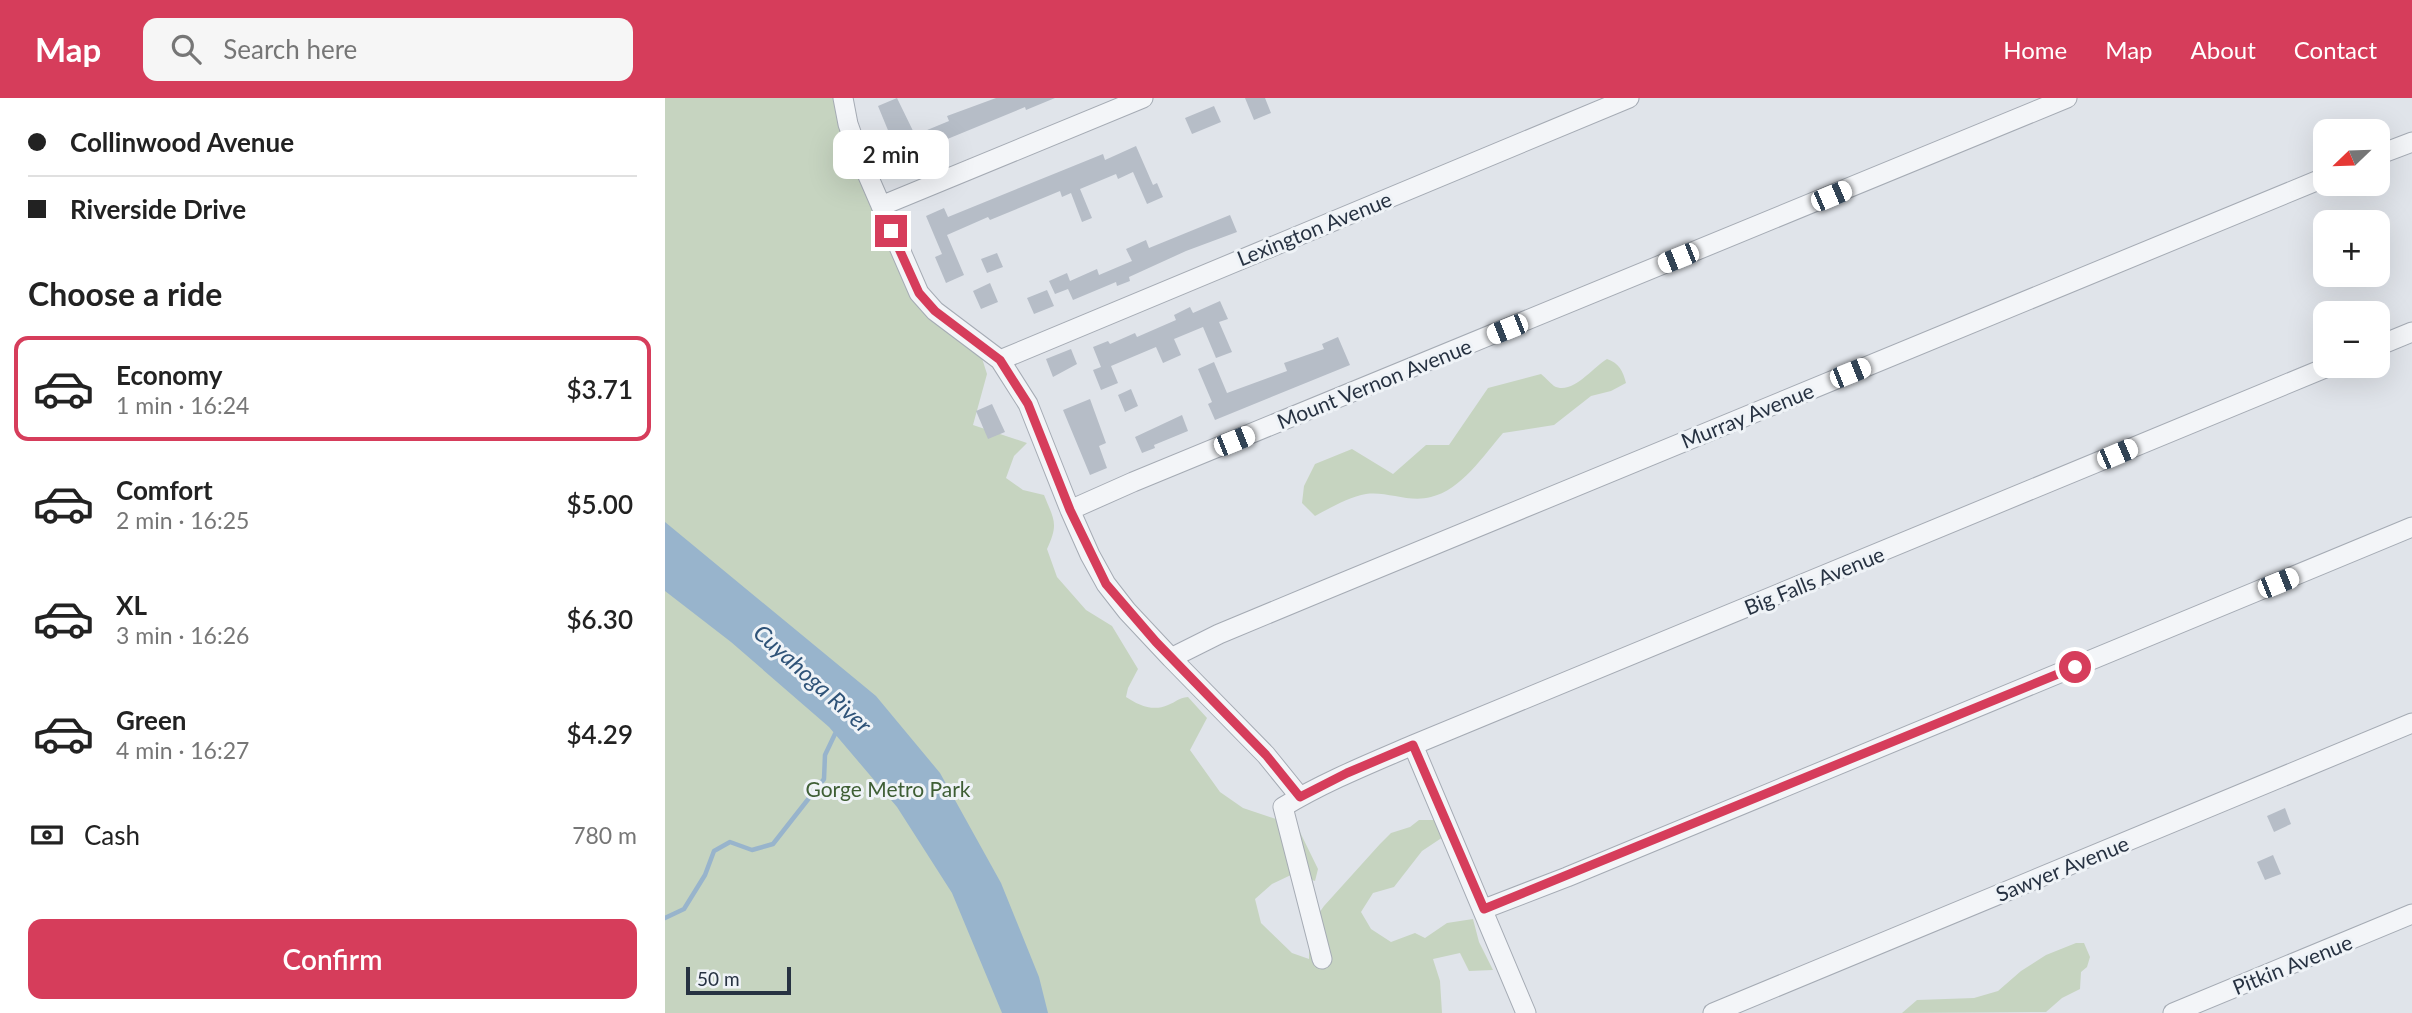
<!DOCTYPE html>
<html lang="en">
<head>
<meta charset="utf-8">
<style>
	:root { --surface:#fff; --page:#f6f6f6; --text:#222; --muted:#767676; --line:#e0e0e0; --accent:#d63d5b }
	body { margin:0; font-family:Lato,sans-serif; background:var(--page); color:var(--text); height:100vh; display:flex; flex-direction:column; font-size:26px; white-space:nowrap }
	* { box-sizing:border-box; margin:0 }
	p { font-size:23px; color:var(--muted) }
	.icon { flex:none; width:38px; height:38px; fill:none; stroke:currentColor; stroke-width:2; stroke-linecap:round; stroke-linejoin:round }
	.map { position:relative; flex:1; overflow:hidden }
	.panel { display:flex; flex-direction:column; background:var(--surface); width:665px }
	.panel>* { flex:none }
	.banner { display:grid; align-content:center; height:154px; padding:0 28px; background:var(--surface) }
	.needle { width:46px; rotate:247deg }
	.controls { position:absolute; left:1648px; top:21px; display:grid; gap:14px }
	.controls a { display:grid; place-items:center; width:77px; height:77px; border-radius:14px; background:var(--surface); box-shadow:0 7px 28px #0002; font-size:35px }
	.scale { position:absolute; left:21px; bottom:18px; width:105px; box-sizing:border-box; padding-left:7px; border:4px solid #273242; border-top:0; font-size:19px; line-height:24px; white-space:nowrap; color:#273242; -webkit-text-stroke:5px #eff3f7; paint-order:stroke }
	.end { position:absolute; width:32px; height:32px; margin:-16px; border:9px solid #d63d5b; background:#fff; box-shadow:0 0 0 4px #fff }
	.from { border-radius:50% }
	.bubble { position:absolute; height:49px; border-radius:14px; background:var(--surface); box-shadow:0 7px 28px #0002; font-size:23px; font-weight:600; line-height:49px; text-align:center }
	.car { position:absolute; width:21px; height:42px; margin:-21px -10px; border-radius:9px; box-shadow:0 0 5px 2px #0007; background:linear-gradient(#fff 24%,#345 0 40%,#fff 0 76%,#345 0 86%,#fff 0) }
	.banner b { display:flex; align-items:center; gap:24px; height:66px; font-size:26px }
	.banner b+b { border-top:2px solid var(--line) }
	.banner i { width:18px; height:18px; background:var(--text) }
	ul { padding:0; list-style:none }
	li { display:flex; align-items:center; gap:21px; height:105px; margin:0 14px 10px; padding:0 14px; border:4px solid transparent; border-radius:14px }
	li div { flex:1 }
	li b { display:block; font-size:26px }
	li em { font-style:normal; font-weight:600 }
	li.active { border-color:var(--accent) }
	li>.icon { width:63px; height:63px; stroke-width:1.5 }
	h2 { padding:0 28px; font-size:32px; line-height:84px }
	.pay { display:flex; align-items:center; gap:18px; height:77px; padding:0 28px; font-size:26px }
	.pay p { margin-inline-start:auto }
	.primary-button { display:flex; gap:14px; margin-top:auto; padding:14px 28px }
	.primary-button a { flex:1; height:80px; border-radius:14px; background:var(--accent); color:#fff; font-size:28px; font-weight:600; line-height:80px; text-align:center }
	header { display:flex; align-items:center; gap:42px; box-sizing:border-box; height:98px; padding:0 35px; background:var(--accent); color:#fff }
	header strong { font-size:33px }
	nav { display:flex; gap:38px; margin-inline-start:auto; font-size:24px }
	.search { width:490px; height:63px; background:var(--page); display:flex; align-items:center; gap:18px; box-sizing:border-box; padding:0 24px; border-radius:14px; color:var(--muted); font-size:26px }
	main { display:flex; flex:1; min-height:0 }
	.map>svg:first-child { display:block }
	.green { fill:#c6d4c0 }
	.water { fill:#98b4cc }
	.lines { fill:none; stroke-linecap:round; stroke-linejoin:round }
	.stream { stroke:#98b4cc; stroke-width:4.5 }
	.building { fill:#b6bdc7 }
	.minor-casing { stroke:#a5abb4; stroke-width:21 }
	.minor { stroke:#f3f5f8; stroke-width:19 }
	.route { stroke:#d63d5b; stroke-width:9 }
	.labels { text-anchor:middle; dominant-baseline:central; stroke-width:6; stroke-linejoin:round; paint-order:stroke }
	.street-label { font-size:21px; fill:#273242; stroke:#eff3f7 }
	.park-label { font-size:21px; fill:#3e5e34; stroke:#eff3f7 }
	.water-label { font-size:23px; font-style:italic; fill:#2f5378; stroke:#eff3f7 }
</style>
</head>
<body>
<header>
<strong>Map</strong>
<div class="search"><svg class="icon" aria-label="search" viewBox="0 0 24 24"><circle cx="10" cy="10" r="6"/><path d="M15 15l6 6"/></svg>Search here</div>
<nav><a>Home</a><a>Map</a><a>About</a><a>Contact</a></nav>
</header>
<main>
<section class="panel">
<div class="banner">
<b><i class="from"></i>Collinwood Avenue</b>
<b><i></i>Riverside Drive</b>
</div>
<h2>Choose a ride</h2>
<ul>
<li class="active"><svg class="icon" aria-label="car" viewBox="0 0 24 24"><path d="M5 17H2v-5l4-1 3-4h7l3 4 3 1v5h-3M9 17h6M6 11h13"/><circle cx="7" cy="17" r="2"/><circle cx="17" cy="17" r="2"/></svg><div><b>Economy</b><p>1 min · 16:24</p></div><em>$3.71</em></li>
<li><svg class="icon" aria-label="car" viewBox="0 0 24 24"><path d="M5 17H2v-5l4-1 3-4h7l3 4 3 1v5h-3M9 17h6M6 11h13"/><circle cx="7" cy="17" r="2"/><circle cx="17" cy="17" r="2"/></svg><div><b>Comfort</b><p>2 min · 16:25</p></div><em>$5.00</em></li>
<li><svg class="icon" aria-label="car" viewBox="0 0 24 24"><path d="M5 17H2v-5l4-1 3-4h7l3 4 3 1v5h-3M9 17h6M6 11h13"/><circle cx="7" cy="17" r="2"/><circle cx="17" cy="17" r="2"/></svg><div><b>XL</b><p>3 min · 16:26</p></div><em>$6.30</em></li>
<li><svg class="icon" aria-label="car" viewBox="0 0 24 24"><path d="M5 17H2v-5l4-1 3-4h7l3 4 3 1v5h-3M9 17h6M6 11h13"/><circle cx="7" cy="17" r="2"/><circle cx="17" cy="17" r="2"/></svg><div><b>Green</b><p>4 min · 16:27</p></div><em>$4.29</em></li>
</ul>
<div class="pay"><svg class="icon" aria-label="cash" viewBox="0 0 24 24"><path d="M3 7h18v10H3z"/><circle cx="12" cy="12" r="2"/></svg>Cash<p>780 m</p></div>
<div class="primary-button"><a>Confirm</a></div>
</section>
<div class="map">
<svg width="1747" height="915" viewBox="0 0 1747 915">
	<rect width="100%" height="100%" fill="#e0e4ea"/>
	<!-- green -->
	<path class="green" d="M 0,0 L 171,0 L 179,32 L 240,188 L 257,211 L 315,254 L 322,276 L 308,327 L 362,345 L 349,358 L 341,380 L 358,392 L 379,397 C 389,422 394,425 382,451 L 392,479 L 421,512 L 447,528 L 473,571 L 463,590 L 461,599 C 473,607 488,614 503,607 C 511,604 513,600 523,599 L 542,620 L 525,652 L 555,694 L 578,710 L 632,728 L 653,771 L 650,783 L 628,776 L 607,786 L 590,801 L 596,825 L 627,855 L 644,861 L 644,829 L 659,808 L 715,746 L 726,735 L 745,729 L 754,722 L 773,722 L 778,739 L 757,753 L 729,789 L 708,795 L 696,814 L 706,831 L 726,844 L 750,835 L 760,840 L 782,825 L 808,821 L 814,844 L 828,872 L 804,873 L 795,855 L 768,861 L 775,883 L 777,915 L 0,915 Z
		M 942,261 C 954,265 958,273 961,285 L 946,293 L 926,298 L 889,327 L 838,335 C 819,357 796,392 766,399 C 744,405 722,393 701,396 C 684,399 665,410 650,418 L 637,405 L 639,388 L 650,366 L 687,351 L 728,376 L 761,347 L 784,347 L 823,290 L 876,276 C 880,279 885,285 889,288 C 907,298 928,269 942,261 Z
		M 1411,845 L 1419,845 L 1425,859 L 1422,869 L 1416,874 L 1415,891 L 1397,900 L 1381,914 L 1237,915 L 1252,902 L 1309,900 L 1333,893 L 1356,873 L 1381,857 Z"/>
	<!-- water -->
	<path class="water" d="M 0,424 L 211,598 L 275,675 L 336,785 L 374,879 L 383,915 L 337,915 L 287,795 L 232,709 L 164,629 L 66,544 L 0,493 Z"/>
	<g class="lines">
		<!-- stream -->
		<path class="stream" d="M 0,820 L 19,811 L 40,777 L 49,753 L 65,744 L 87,752 L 108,746 L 159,681 L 160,657 L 170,636"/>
	</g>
	<!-- building -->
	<path class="building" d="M 232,0 L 250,37 L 284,23 L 282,18 L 331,0 L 390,0 L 361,12 L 360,9 L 280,42 L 284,53 L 261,62 L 263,67 L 241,76 L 213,8 Z
		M 580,0 L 600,0 L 606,15 L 589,22 Z
		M 549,8 L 556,24 L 527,36 L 520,20 Z
		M 471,48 L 488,87 L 492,85 L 498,99 L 482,106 L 468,74 L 453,81 L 451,76 L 415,91 L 427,120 L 417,124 L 406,95 L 397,99 L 395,93 L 325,122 L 323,119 L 282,137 L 299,177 L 281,185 L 270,159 L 277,156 L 261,118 L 279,110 L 283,119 L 438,56 L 440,62 Z
		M 565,117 L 572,134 L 521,153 L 464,179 L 465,183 L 452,188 L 451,184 L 408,202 L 403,191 L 390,196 L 384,183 L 402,175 L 405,183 L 432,171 L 434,177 L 467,163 L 461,151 L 481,142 L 484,150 Z
		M 332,155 L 338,169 L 322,175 L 316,161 Z
		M 325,185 L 333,204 L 316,211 L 308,193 Z
		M 382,192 L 389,208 L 369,216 L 362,200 Z
		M 555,203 L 563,221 L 554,224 L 567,254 L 551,260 L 538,229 L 509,241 L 516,257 L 498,265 L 491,249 L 446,268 L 453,285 L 436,292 L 428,272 L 436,269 L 428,249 L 443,243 L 445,246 L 470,235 L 472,239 L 511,222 L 509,217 L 525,209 L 528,215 Z
		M 673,239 L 685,267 L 550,322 L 543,306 L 547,304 L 533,271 L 549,264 L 562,295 L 622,273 L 619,265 L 659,251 L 657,246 Z
		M 406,251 L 412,266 L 388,279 L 381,261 Z
		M 466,291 L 473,308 L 460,314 L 453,297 Z
		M 425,301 L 441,345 L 434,348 L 442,370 L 425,377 L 398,312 Z
		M 327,306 L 340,334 L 323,341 L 311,313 Z
		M 517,317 L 523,333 L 489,347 L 490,350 L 477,355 L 470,339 Z
		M 1620,710 L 1626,726 L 1609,734 L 1602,718 Z
		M 1608,757 L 1616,776 L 1600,782 L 1592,764 Z"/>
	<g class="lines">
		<!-- minor casing -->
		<g class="minor-casing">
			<path id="minor" d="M 178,0 L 183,26 L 194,57 L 254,195 L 270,213 L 335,262 L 363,306 L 405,412 L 425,457 L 441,486 L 462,513 L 506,560 L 601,657 L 635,699
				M 1713,57 L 1747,44
				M 216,108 L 478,0
				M 1713,248 L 1747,234
				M 335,262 L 964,0
				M 405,412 L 468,384 L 1402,0
				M 506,560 L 554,536 L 655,494 L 1661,79
				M 748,647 L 861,915
				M 819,811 L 902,779 L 1747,429
				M 657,861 L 618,709 C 659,684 704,666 748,647 L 1665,268
				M 1048,915 L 1747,625
				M 1508,915 L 1747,816"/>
		</g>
		<!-- minor -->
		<use href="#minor" class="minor"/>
	</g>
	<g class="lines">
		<!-- route -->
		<path class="route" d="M 226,133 L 254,195 L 270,213 L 335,262 L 363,306 L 405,412 L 441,486 L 491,544 L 601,657 L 635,699 L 682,675 L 748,647 L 819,811 L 1410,569"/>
	</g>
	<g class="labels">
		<!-- street labels -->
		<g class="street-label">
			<text transform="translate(649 130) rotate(-22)">Lexington Avenue</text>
			<text transform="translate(709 285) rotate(-22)">Mount Vernon Avenue</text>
			<text transform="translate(1082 317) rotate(-22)">Murray Avenue</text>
			<text transform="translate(1149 482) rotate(-22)">Big Falls Avenue</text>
			<text transform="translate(1397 770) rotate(-22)">Sawyer Avenue</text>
			<text transform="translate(1627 866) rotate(-22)">Pitkin Avenue</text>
		</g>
		<!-- park labels -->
		<g class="park-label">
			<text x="223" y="690">Gorge Metro Park</text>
		</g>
		<!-- water labels -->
		<g class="water-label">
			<text transform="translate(148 580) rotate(42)">Cuyahoga River</text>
		</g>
	</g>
</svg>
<div class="controls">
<a><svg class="needle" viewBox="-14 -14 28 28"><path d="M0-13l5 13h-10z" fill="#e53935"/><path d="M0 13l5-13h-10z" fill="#767676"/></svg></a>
<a>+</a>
<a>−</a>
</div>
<div class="scale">50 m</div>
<i class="end from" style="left:1410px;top:569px"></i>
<i class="end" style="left:226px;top:133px"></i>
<div class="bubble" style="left:168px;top:32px;width:116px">2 min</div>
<i class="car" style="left:1166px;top:98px;rotate:67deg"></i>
<i class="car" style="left:1013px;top:160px;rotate:248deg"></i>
<i class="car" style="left:842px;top:231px;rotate:248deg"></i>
<i class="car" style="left:1185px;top:275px;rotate:68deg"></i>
<i class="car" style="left:569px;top:343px;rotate:68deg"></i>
<i class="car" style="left:1452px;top:356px;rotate:67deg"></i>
<i class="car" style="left:1613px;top:485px;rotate:68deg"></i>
</div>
</main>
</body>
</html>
